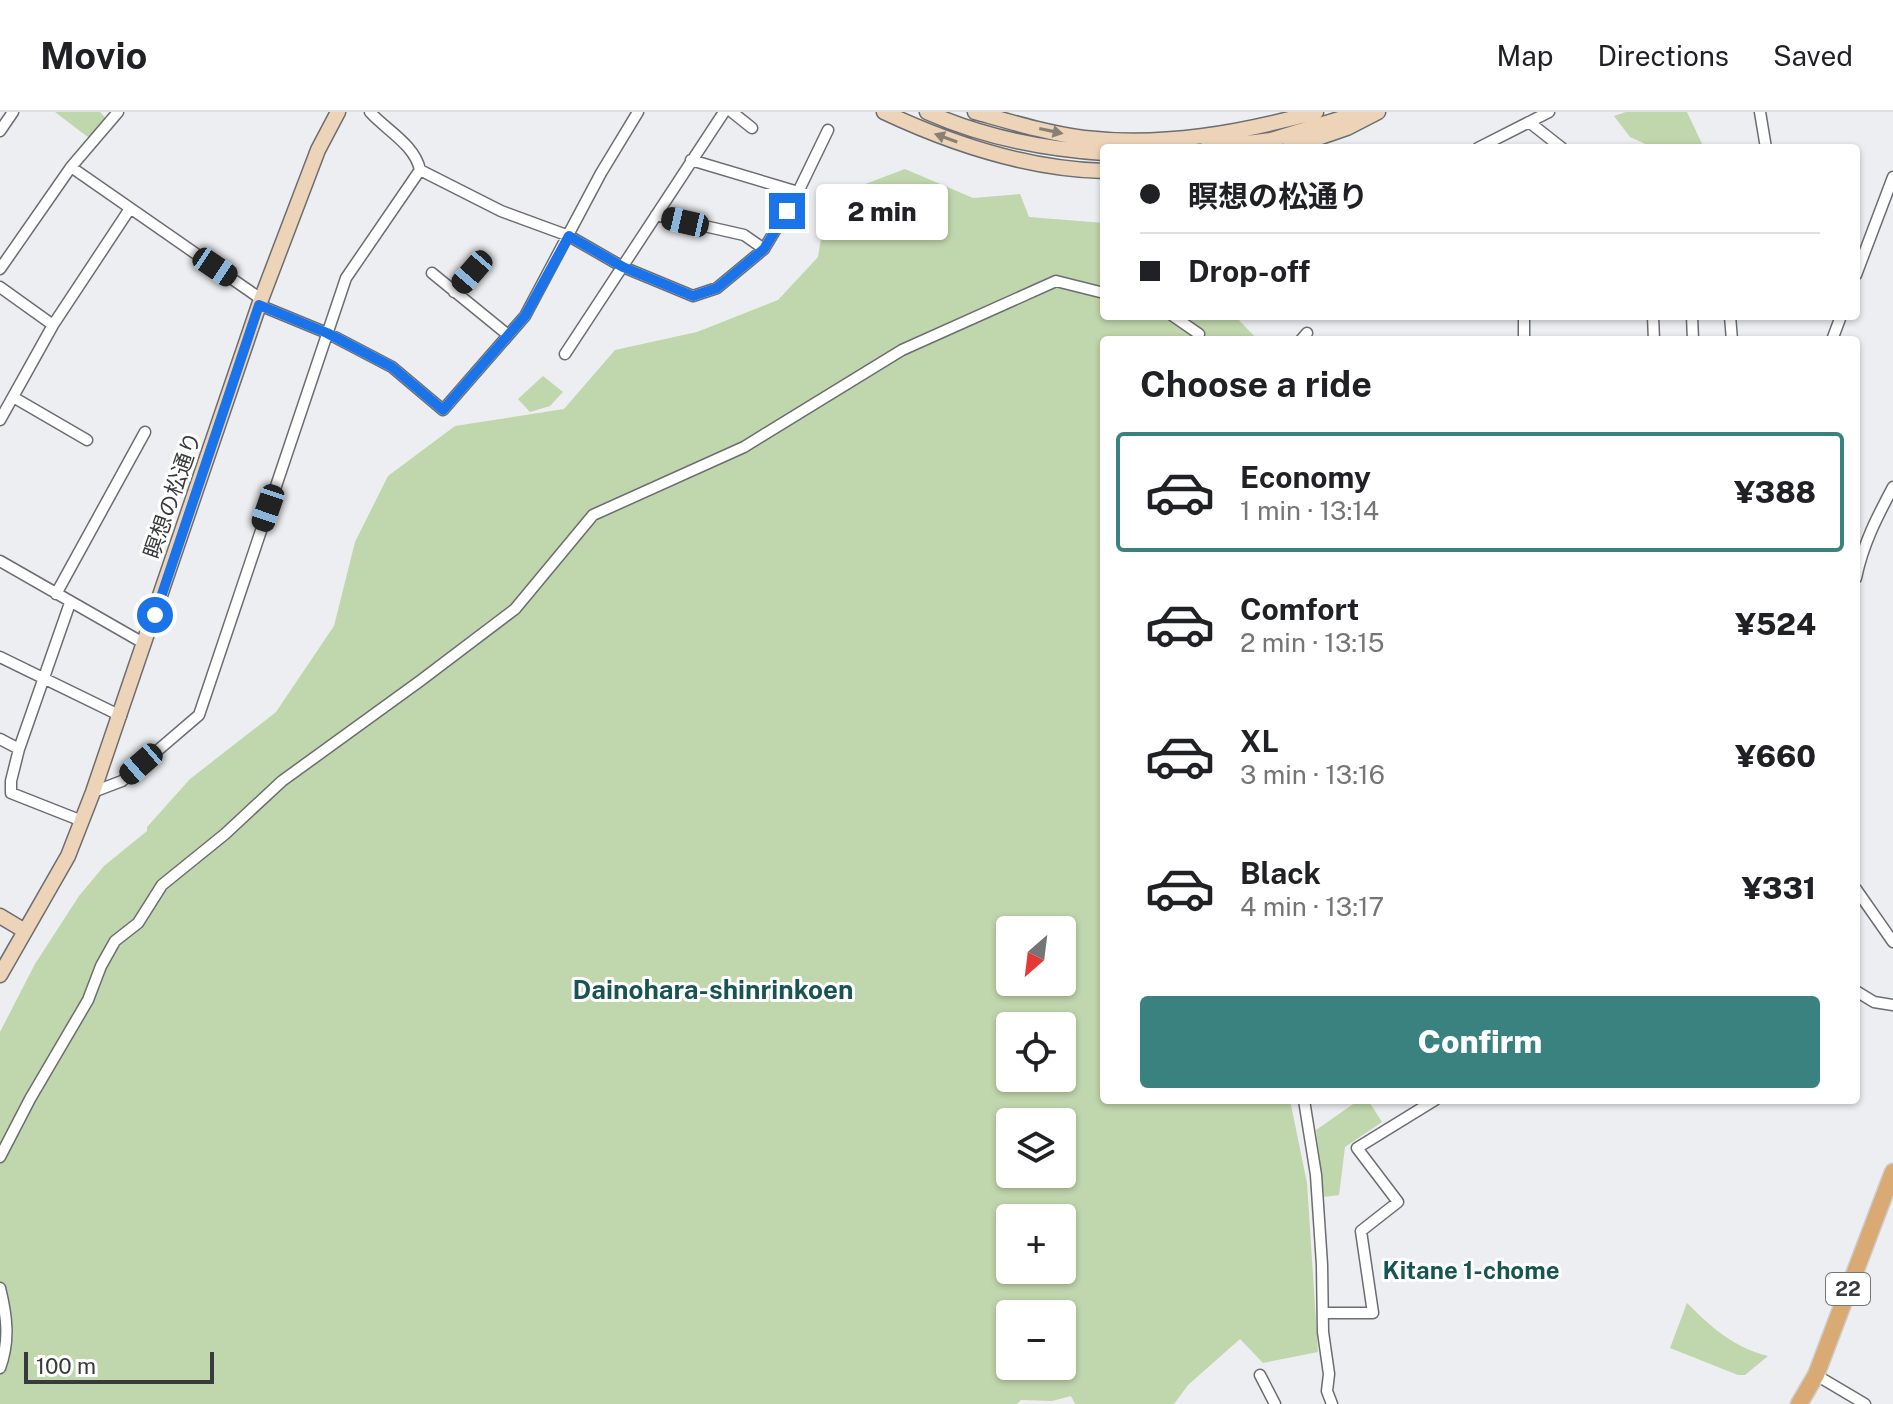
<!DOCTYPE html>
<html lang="en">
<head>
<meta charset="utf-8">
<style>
	:root { --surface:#fff; --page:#f2f2f2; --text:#202124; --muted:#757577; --line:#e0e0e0; --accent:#39827f }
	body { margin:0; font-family:"Public Sans","Noto Sans JP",sans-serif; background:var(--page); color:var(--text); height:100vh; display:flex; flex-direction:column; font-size:30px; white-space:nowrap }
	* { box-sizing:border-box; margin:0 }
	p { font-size:26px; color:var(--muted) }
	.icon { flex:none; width:44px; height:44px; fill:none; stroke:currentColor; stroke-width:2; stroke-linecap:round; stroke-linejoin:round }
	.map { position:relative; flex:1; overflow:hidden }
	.details { position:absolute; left:1100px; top:224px; width:760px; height:768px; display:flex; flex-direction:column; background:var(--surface); border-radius:8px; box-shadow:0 2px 6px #0004 }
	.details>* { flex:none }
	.top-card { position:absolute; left:1100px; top:32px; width:760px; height:176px; border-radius:8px; box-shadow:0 2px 6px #0004; display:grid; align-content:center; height:176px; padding:0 40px; background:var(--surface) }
	.needle { width:52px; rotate:208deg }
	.tools { position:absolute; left:996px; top:804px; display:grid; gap:16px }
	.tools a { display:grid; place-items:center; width:80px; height:80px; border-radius:8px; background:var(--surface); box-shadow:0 2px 6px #0004; font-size:40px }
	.scale { position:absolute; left:24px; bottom:20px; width:190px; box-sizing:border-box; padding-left:8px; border:4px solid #393a3b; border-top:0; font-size:22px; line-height:28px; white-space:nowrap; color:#393a3b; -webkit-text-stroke:6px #fff; paint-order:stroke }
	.end { position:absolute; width:36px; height:36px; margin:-18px; border:10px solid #1a73e8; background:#fff; box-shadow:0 0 0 4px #fff }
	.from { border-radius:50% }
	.bubble { position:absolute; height:56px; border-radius:8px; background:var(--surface); box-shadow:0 2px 6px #0004; font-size:26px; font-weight:800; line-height:56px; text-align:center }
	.car { position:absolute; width:24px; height:48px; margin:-24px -12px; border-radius:10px; box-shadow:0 0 6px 2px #0007; background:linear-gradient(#222 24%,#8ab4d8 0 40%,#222 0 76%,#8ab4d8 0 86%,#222 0) }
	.top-card b { display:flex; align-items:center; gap:28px; height:76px; font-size:30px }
	.top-card b+b { border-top:2px solid var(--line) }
	.top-card i { width:20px; height:20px; background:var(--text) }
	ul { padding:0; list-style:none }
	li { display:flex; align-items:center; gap:24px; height:120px; margin:0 16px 12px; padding:0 24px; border:4px solid transparent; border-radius:8px }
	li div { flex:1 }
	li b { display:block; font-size:30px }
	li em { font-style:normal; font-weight:800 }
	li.current { border-color:var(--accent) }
	li>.icon { width:72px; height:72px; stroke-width:1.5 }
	h2 { padding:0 40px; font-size:36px; line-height:96px }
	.cta { display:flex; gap:16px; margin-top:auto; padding:16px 40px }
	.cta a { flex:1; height:92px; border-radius:8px; background:var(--accent); color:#fff; font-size:32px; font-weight:800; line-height:92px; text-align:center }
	header { display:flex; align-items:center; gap:48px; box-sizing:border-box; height:112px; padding:0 40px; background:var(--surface); border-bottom:2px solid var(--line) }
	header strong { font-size:38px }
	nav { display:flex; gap:44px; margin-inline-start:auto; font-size:28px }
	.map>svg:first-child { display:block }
	.green { fill:#c0d6ac; fill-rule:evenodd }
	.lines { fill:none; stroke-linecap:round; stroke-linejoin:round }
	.street-casing { stroke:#6c6d70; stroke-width:13 }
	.secondary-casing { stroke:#6c6d70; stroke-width:17 }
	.primary-casing { stroke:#ccc; stroke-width:19 }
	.street { stroke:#fff; stroke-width:10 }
	.secondary { stroke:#edd4b9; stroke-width:14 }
	.primary { stroke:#daaa74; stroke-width:16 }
	.oneway { fill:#8a7f74 }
	.route { stroke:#1a73e8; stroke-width:10 }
	.labels { text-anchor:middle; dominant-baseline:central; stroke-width:6; stroke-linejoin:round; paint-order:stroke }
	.shield { fill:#fff; stroke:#747576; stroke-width:2 }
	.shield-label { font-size:20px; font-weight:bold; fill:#393a3b }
	.street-label { font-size:22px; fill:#393a3b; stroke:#fff }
	.neighbourhood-label { font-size:24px; font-weight:bold; fill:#185452; stroke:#fff }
	.quarter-label { font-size:26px; font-weight:bold; fill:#185452; stroke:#fff }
</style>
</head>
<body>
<header>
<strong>Movio</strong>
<nav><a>Map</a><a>Directions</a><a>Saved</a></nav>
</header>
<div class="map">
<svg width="1893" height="1292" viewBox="0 0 1893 1292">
	<rect width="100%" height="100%" fill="#edeef1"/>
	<!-- green -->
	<path class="green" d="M 55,0 L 100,0 L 110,11 L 93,29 Z
		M 1626,0 L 1687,0 L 1704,36 L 1654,36 L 1630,25 L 1614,4 Z
		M 905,57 L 973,86 L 1020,82 L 1029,105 L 1104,111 L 1104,204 L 1235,204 L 1258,228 L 1104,228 L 1104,988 L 1290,988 L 1307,1071 L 1318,1240 L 1263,1251 L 1240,1227 L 1188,1273 L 1174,1292 L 1075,1292 L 1071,1284 L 1052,1289 L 1021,1288 L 1017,1292 L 0,1292 L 0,920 L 35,852 L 79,784 L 104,754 L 147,719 L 147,715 L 190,667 L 276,600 L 334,514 L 355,430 L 388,364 L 455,314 L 564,297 L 615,238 L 697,220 L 778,188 L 818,145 L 822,120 L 848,98 L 844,80 ZM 1010,818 L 1062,818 L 1062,870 L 1010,870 ZM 1010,914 L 1062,914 L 1062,966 L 1010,966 ZM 1010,1010 L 1062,1010 L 1062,1062 L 1010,1062 ZM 1010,1106 L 1062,1106 L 1062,1158 L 1010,1158 ZM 1010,1202 L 1062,1202 L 1062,1254 L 1010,1254 Z
		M 543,264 L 563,280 L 550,294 L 530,300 L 518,287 Z
		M 1359,988 L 1368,988 L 1382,1010 L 1345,1035 L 1339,1083 L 1324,1085 L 1316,1018 Z
		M 1687,1191 C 1712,1216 1733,1235 1768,1244 L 1745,1263 L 1738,1263 L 1670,1236 Z"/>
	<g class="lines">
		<!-- street casing -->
		<g class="street-casing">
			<path id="street" d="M 732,0 L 752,16
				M 1760,0 L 1766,36
				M 1529,10 L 1562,36
				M 0,19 L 13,0
				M 1478,36 L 1549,0
				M 691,48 L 798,80
				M 71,55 L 261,187
				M 420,58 L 501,99 L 569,124 L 623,155 L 693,184 L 717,176 L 764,137 L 798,80 L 828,18
				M 656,103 L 744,123 L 764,137
				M 0,157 L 71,55 L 118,0
				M 432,161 L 508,223
				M 1856,163 L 1893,65
				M 0,175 L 53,213
				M 454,180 L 472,160
				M 259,193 L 327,221 L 392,255 L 443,298 L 525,204 L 601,61 L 638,0
				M 1173,204 L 1199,222 L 1196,228
				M 1524,204 L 1524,228
				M 1653,204 L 1654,228
				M 1692,204 L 1693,228
				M 1730,204 L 1732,228
				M 1301,228 L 1307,221
				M 1832,228 L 1841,204
				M 565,242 L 724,0
				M 13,285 L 87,328
				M 0,308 L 53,213 L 129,98
				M 0,449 L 145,532
				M 1856,466 C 1863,432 1877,405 1893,375
				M 56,482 L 145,320
				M 70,491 L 19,637 L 11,669 L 11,681 L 82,709
				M 0,545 L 121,604
				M 0,627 L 19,637
				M 93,680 L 122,669 L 199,603 L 346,166 L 420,58 C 415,33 386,18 370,0
				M 1856,777 L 1893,830
				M 1856,879 L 1874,890 L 1893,893
				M 1304,988 L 1316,1063 L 1322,1153 L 1323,1220 L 1329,1262 L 1327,1279 L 1332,1292
				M 0,1045 L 30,987 L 88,888 L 101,854 L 115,829 L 138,811 L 162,773 L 225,722 L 282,669 L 420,569 L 515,497 L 593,403 L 744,335 L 902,238 L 1056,169 L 1104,181
				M 0,1176 C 7,1204 10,1229 0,1256
				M 1323,1201 L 1373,1201 L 1361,1119 L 1398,1090 L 1357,1036 L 1435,988
				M 1260,1263 L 1275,1292
				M 1816,1263 L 1865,1292"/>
		</g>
		<!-- secondary casing -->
		<g class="secondary-casing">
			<path id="secondary" d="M 884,0 C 952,32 1029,57 1104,59
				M 927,0 C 983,25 1043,37 1104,41
				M 975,0 C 1011,10 1047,21 1084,26 C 1163,35 1240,21 1316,0
				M 1207,36 L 1271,28 L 1362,0
				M 1289,36 L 1347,16 L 1378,0
				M 0,804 L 25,819
				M 0,863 L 68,744 L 93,680 L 259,193 L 318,38 L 338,0"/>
		</g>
		<!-- primary casing -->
		<g class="primary-casing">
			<path id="primary" d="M 1799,1292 L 1816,1263 L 1893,1060"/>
		</g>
		<!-- street -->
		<use href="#street" class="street"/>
		<!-- secondary -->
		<use href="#secondary" class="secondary"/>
		<!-- primary -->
		<use href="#primary" class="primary"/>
	</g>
	<!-- one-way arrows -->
	<defs><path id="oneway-solid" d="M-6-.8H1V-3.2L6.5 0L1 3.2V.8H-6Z" transform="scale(2)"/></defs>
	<g class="oneway">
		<use href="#oneway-solid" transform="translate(1051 19) rotate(12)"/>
		<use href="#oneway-solid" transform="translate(946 26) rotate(-160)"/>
	</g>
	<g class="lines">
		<!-- route -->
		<path class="route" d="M 155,503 L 259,193 L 327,221 L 392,255 L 443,298 L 525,204 L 569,124 L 623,155 L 693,184 L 717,176 L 764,137 L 787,99"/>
	</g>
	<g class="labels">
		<!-- shield labels -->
		<rect class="shield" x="1826" y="1161" width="44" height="32" rx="6"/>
		<g class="shield-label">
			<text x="1848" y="1177">22</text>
		</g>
		<!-- street labels -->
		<g class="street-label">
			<text transform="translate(172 383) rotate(-71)">瞑想の松通り</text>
		</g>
		<!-- neighbourhood labels -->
		<g class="neighbourhood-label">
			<text x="1471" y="1158">Kitane 1-chome</text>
		</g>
		<!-- quarter labels -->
		<g class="quarter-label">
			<text x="713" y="877">Dainohara-shinrinkoen</text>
		</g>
	</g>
</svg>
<div class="tools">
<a><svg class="needle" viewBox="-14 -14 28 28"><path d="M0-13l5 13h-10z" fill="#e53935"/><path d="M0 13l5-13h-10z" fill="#757577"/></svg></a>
<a><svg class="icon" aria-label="locate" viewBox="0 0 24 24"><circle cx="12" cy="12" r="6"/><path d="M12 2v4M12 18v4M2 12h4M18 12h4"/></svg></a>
<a><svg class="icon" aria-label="layers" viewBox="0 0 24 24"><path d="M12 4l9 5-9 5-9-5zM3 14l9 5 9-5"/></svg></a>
<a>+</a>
<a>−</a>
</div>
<div class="scale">100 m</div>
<i class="end from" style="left:155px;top:503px"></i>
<i class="end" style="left:787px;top:99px"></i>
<div class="bubble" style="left:816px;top:72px;width:132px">2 min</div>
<i class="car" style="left:685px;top:110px;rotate:283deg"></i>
<i class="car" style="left:215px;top:155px;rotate:124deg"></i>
<i class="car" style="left:472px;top:160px;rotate:221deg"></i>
<i class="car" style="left:268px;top:396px;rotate:199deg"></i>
<i class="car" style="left:141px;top:652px;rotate:229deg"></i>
<div class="top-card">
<b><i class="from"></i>瞑想の松通り</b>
<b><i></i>Drop-off</b>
</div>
<section class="details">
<h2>Choose a ride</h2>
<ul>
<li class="current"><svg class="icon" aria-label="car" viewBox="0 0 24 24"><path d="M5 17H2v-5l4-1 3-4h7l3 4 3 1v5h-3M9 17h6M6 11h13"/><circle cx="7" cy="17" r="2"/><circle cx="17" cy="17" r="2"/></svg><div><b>Economy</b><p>1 min · 13:14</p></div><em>¥388</em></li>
<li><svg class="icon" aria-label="car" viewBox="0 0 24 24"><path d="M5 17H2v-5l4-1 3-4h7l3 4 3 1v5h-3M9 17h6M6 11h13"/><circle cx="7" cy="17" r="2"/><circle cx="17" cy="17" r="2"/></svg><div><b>Comfort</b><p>2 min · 13:15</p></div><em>¥524</em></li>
<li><svg class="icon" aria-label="car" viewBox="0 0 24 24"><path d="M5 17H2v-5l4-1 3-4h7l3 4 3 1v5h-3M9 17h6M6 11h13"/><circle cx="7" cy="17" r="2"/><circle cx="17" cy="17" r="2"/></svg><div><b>XL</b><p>3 min · 13:16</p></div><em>¥660</em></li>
<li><svg class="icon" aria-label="car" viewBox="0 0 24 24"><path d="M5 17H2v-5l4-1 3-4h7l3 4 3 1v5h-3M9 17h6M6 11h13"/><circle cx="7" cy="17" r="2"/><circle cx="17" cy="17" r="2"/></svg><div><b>Black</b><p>4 min · 13:17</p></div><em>¥331</em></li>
</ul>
<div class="cta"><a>Confirm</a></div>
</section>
</div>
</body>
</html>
